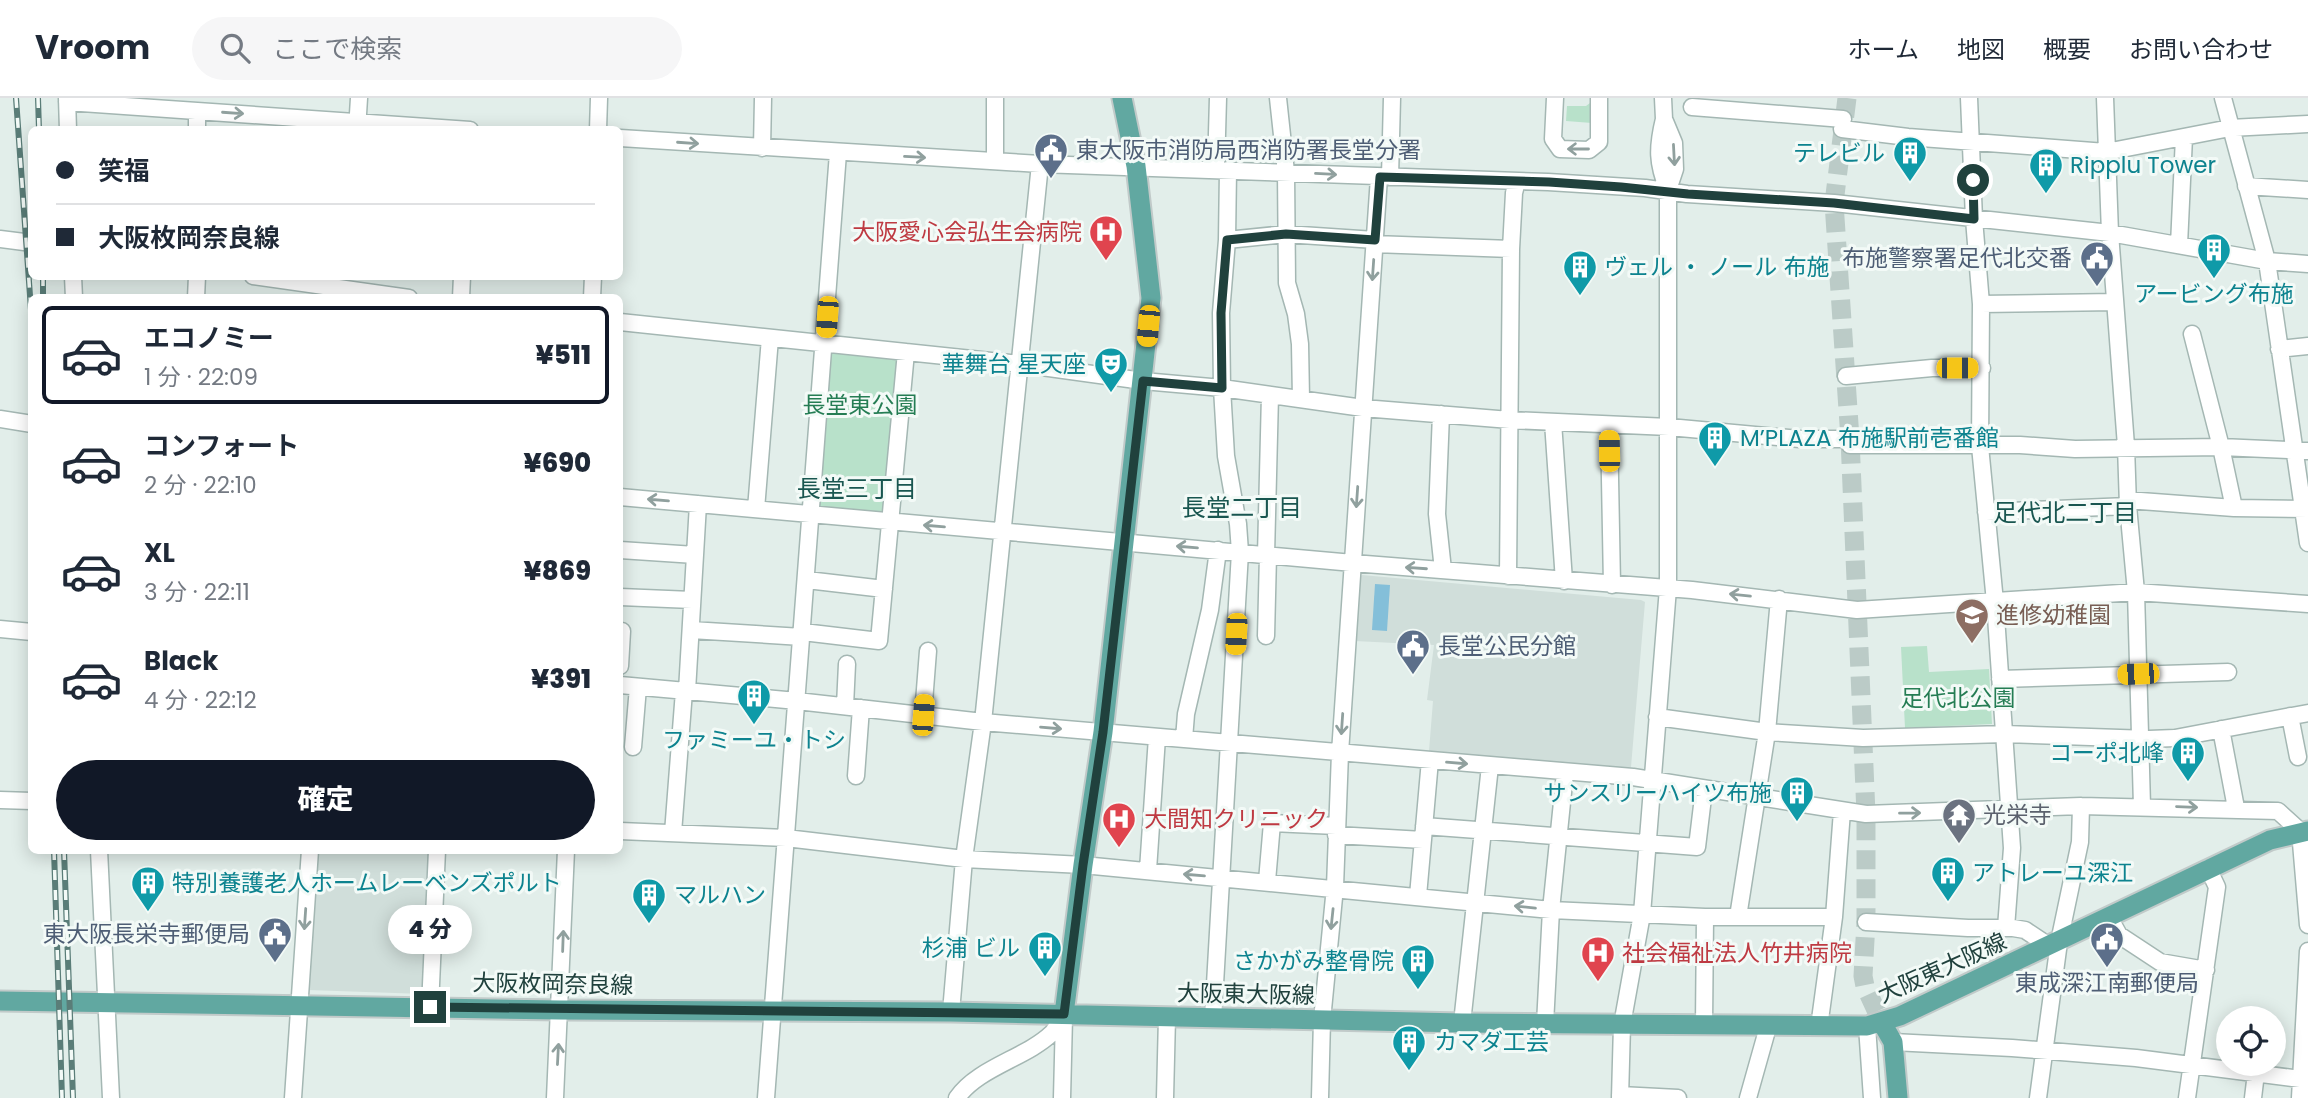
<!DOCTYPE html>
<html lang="ja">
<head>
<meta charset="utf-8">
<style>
	:root { --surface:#fff; --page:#f6f6f7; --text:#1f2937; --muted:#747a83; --line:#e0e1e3; --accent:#111827 }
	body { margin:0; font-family:Poppins,"Noto Sans JP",sans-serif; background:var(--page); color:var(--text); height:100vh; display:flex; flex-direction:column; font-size:26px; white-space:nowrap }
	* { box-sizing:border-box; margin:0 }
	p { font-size:23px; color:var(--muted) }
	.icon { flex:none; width:38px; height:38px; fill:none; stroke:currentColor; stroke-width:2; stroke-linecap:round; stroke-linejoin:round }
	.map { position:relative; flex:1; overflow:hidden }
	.panel { position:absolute; left:28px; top:196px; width:595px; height:560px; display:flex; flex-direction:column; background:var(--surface); border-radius:10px; box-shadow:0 4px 18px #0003 }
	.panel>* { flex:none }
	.banner { position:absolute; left:28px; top:28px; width:595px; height:154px; border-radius:10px; box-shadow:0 4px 18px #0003; display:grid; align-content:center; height:154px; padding:0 28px; background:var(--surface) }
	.controls { position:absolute; left:2216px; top:908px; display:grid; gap:14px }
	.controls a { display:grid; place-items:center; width:70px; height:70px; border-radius:50%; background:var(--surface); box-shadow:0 4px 18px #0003; font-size:35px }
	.end { position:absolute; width:32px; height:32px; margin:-16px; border:9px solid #20413d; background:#fff; box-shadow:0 0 0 4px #fff }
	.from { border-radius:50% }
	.bubble { position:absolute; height:49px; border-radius:24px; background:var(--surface); box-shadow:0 4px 18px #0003; font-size:23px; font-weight:800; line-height:49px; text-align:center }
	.car { position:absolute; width:21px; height:42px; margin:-21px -10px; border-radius:9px; box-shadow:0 0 5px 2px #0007; background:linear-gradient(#f5c518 24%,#345 0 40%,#f5c518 0 76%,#345 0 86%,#f5c518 0) }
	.banner b { display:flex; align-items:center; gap:24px; height:66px; font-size:26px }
	.banner b+b { border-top:2px solid var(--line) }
	.banner i { width:18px; height:18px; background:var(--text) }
	ul { padding:12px 0 0; list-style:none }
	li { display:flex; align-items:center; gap:21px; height:98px; margin:0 14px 10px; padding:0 14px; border:4px solid transparent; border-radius:10px }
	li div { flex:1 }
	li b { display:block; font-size:26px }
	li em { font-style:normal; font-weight:800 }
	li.selected { border-color:var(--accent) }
	li>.icon { width:63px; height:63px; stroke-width:1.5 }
	.primary-button { display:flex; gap:14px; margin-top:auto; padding:14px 28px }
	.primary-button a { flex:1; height:80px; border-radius:42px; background:var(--accent); color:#fff; font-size:28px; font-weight:800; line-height:80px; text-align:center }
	header { display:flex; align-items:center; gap:42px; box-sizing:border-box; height:98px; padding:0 35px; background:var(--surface); border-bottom:2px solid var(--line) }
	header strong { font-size:33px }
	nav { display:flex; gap:38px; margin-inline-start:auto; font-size:24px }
	.search { width:490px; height:63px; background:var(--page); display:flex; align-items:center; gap:18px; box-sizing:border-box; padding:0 24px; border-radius:38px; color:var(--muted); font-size:26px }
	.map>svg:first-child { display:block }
	.built { fill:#d0deda }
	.green { fill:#b8e1ca }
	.water { fill:#84bfd9 }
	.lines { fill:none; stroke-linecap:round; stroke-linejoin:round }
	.major-tunnel { stroke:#bbcbc7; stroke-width:19; stroke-dasharray:19 10; stroke-linecap:butt }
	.minor-casing { stroke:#a4b7b3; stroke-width:19 }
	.major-casing { stroke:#c1cac9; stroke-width:23 }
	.minor { stroke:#fff; stroke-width:16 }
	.major { stroke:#61a8a1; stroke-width:19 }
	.rail-casing { stroke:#5a7d78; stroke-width:6 }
	.rail { stroke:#f3faf7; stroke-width:3.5; stroke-dasharray:10; stroke-linecap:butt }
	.oneway { stroke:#90a09e }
	.route { stroke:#20413d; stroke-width:9 }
	.labels { text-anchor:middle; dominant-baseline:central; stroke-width:6; stroke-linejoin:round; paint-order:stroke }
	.service-label { font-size:23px; fill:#4e5e75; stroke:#f3faf7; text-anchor:start }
	.culture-label { font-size:23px; fill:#0d838f; stroke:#f3faf7; text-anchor:start }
	.health-label { font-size:23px; fill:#be3a42; stroke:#f3faf7; text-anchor:start }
	.park-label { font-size:23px; fill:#257d54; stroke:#f3faf7 }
	.education-label { font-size:23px; fill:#785e54; stroke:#f3faf7; text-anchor:start }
	.worship-label { font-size:23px; fill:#5b616d; stroke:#f3faf7; text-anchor:start }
	.street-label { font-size:23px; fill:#20413d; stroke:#f3faf7 }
	.neighbourhood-label { font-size:24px; fill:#195650; stroke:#f3faf7 }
</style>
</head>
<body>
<header>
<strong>Vroom</strong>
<div class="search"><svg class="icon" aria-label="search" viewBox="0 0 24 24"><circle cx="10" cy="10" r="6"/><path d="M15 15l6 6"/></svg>ここで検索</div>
<nav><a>ホーム</a><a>地図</a><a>概要</a><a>お問い合わせ</a></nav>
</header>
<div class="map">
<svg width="2308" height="1000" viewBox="0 0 2308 1000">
	<rect width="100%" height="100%" fill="#e2eeea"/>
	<!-- built -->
	<path class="built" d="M 1362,477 L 1641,502 L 1645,504 L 1631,669 L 1628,671 L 1429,653 L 1433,603 L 1427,602 L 1434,547 L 1355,543 L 1360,479 Z
		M 316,753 L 432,753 L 424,896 L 308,892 Z"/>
	<!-- green -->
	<path class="green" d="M 1594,2 L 1592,25 L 1566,23 L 1567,8 L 1586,8 Z
		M 828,251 L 901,259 L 885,417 L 817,412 Z
		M 1927,548 L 1929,574 L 1989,571 L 1992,626 L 1905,630 L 1901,549 Z"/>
	<!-- water -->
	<path class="water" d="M 1375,486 L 1390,487 L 1387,533 L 1372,532 Z"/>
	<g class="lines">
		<!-- major-tunnel -->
		<path class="major-tunnel" d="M 1847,0 L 1834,105 L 1850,341 L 1866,716 L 1866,824 L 1863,878 L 1865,888 L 1882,925"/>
		<!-- minor casing -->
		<g class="minor-casing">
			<path id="minor" d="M 67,0 L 68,32
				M 1278,0 L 1286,74 L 1287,185 L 1296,216 L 1300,246 L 1301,301
				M 1555,0 L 1553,41 L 1560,51 L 1589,52 L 1599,44 L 1599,0
				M 1969,0 L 1974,121 L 1981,206 L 1980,348 L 1995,504 L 2012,750 L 2006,830
				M 2105,0 L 2110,135 L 2126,348 L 2128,408 L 2136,494 L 2142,708
				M 2223,0 L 2267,163 L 2308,445
				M 67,4 L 470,32
				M 1692,9 L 1843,21
				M 197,13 L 197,32
				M 1664,21 C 1657,50 1657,65 1668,92
				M 1842,31 L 1908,39 L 2106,54 L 2230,30 L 2308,26
				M 357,32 L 359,0
				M 598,32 L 599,0
				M 620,40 L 1040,66 L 1548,84 L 1645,90 L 1687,96 L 1834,105 L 2110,135 L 2267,163 L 2308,166
				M 762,50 L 763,0
				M 995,63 L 995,0
				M 1216,71 L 1218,0
				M 1390,79 L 1392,0
				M 2246,88 L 2308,92
				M 0,141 L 32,145
				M 1227,142 L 1286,136 L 1375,142
				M 1374,146 L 1511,151
				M 2179,147 L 2184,39
				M 73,178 L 74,200
				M 253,178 L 409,200
				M 196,200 L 197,178
				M 461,200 L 462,178
				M 592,200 L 593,178
				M 1981,206 L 2115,204
				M 620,224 L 1020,266 L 1143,283 L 1222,290 L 1363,310 L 1510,322 L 1669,329 L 1800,341 L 1850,341
				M 2192,236 L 2221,349 L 2234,410
				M 2279,251 L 2308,248
				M 1846,278 L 1932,270 L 1982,270
				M 1441,316 L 1437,416 L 1443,472
				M 0,321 L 32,326
				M 1553,324 L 1564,483
				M 1609,327 L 1612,487
				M 1850,347 L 2020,347 L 2075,351 L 2221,349 L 2308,353
				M 620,399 L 1353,465 L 1692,492 L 1857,512 L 2136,494 L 2308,506
				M 2127,402 L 2234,410 L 2308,411
				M 756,411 L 770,240
				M 1986,414 L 2128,408
				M 620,452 L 695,457
				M 1266,457 L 1270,297
				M 1508,478 L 1511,151 L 1514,95 L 1517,83
				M 807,482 L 884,491
				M 620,499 L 692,502
				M 0,531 L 32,534
				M 691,532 L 802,539
				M 803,534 L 879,543 L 906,254
				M 1266,538 L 1268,457
				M 620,568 L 622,533
				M 2000,581 L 2228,574
				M 620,587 L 797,603 L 983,624 L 1633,679 L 1866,716 L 2081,708 L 2278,713 L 2300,733 L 2308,827
				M 687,593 L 698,406
				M 845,608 L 847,566
				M 923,617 L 928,553
				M 2290,618 L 2298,659
				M 1657,619 L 1767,634 L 1863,640 L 2005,636 L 2149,641 L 2175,640 L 2308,615
				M 2221,631 L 2236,710
				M 1184,641 L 1186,616 L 1210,512 L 1218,452
				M 633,649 L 638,589
				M 856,678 L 861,610
				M 0,702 L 32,703
				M 1424,728 L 1697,749 L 1704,691
				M 620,733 L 786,740 L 964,761 L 1083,767 L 1551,812 L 1705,819 L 1834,819
				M 673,735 L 684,593
				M 1336,737 L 1423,742
				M 99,752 L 111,1000
				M 1148,772 L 1157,639
				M 1267,783 L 1272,725 L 1336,728
				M 1418,798 L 1430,662
				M 1738,819 L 1767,634 L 1779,501
				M 2109,819 L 2119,837 L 2160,864 L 2206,872
				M 1866,824 L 1968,830 L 2013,830 L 2025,832 L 2049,848
				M 430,909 L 437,752
				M 951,914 L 964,761 L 983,624 L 1040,66
				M 1213,921 L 1240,454 L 1238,426 L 1226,358 L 1222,290 L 1221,215 L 1227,142 L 1228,72
				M 1462,925 L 1490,668
				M 1545,926 L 1551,812 L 1565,675
				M 1704,928 L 1705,819
				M 1867,928 L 1872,1000
				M 1819,929 L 1834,819 L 1842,713
				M 1893,944 L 2012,950 L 2136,960 L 2308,982
				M 1620,997 L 1678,1000
				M 293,1000 L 310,752
				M 555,1000 L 566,752
				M 766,1000 L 838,55
				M 957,1000 C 977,970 1026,960 1052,935 C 1057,930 1060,922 1064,916
				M 1062,1000 L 1064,919
				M 1165,1000 L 1167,919
				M 1320,1000 L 1322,922 L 1335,789 L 1340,655 L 1379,79
				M 1620,1000 L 1622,927 L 1642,816 L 1668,490 L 1668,92 L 1675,71 L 1674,45 L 1664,21 L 1663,0
				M 1748,1000 L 1768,929
				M 2038,1000 L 2059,844 L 2080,744 L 2081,708
				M 2187,1000 L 2217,789 L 2208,770
				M 2253,1000 L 2256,975
				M 2300,1000 L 2308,853"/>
		</g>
		<!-- major casing -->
		<g class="major-casing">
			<path id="major" d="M 0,903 L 560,912 L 951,914 L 1462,925 L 1867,928 L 1900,918 L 2270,742 L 2308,733
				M 1064,916 L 1083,767 L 1103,634 L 1151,200 L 1136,68 L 1122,0
				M 1882,925 L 1893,944 L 1898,1000"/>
		</g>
		<!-- minor -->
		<use href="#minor" class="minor"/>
		<!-- major -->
		<use href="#major" class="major"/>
		<!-- rail casing -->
		<g class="rail-casing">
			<path id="rail" d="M 16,0 L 32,226
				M 38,0 L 39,32
				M 43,178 L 43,200
				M 54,752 L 62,1000
				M 64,752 L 73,1000"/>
		</g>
		<!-- rail -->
		<use href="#rail" class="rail"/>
	</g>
	<!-- one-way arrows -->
	<defs><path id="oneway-shaft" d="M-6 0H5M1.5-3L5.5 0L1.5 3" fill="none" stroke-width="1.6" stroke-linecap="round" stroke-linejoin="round" transform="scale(1.75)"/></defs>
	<g class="oneway">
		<use href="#oneway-shaft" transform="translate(233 15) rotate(4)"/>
		<use href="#oneway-shaft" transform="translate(688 45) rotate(4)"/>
		<use href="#oneway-shaft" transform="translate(1578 51) rotate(180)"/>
		<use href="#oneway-shaft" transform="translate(1674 57) rotate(87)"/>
		<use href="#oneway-shaft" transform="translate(915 59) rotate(3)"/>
		<use href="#oneway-shaft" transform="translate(1326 76) rotate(3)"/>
		<use href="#oneway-shaft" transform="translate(1373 172) rotate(94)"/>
		<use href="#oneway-shaft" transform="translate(1357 399) rotate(94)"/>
		<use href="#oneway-shaft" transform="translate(658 402) rotate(-175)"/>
		<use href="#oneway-shaft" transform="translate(934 428) rotate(-175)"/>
		<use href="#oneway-shaft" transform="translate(1187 449) rotate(-175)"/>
		<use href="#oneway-shaft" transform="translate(1416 470) rotate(-176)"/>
		<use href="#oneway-shaft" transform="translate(1740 497) rotate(-174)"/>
		<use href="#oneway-shaft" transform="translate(1342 626) rotate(94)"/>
		<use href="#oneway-shaft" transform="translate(1051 630) rotate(5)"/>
		<use href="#oneway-shaft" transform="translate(1457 665) rotate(5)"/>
		<use href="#oneway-shaft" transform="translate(2187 709) rotate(2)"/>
		<use href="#oneway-shaft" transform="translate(1910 715) rotate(-1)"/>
		<use href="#oneway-shaft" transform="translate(1194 777) rotate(-175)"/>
		<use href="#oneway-shaft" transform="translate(1525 809) rotate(-174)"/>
		<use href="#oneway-shaft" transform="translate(305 821) rotate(94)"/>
		<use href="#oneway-shaft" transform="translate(1332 821) rotate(96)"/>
		<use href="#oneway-shaft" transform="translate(563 843) rotate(-88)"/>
		<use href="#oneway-shaft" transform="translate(558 956) rotate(-87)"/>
	</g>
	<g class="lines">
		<!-- route -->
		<path class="route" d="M 430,909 L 1064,916 L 1083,767 L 1103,634 L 1143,283 L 1222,290 L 1221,215 L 1227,142 L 1286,136 L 1375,142 L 1380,79 L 1549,84 L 1621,89 L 1688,96 L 1834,105 L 1974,121 L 1973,82"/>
	</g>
	<!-- icons -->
	<defs>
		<g id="civic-pin" transform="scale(1.75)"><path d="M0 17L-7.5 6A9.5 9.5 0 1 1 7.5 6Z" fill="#5c6f8a" stroke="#f3faf7"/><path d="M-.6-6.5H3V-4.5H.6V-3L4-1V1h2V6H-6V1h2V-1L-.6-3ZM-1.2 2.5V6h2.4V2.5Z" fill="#fff"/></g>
		<g id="building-pin" transform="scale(1.75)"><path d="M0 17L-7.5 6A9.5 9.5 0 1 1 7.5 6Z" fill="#0f9aa8" stroke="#f3faf7"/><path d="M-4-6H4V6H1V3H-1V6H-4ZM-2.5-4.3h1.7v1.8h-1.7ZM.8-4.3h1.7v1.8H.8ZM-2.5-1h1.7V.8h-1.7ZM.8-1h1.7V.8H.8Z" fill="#fff"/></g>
		<g id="hospital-pin" transform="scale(1.75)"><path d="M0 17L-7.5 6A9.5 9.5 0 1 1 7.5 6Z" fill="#e0444e" stroke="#f3faf7"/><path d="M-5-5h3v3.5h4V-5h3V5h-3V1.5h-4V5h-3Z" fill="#fff"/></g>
		<g id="theatre-pin" transform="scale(1.75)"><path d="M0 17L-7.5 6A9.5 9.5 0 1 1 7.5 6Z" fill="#0f9aa8" stroke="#f3faf7"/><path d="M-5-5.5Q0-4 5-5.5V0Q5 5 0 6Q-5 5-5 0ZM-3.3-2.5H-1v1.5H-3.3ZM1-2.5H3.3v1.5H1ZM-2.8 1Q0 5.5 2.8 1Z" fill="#fff"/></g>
		<g id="school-pin" transform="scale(1.75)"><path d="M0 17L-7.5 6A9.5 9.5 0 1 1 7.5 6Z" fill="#8d6e63" stroke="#f3faf7"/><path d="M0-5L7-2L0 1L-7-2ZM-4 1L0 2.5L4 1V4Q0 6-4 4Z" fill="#fff"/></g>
		<g id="temple-pin" transform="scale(1.75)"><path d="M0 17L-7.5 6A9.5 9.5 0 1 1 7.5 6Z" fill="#6b7280" stroke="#f3faf7"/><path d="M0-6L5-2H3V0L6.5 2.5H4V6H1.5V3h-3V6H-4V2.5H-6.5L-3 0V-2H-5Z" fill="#fff"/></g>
	</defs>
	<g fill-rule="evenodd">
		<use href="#civic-pin" x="1051" y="52"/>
		<use href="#building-pin" x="1910" y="55"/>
		<use href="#building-pin" x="2046" y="67"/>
		<use href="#hospital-pin" x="1106" y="134"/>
		<use href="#building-pin" x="2214" y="152"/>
		<use href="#civic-pin" x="2097" y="160"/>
		<use href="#building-pin" x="1580" y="169"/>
		<use href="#theatre-pin" x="1111" y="266"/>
		<use href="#building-pin" x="1715" y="340"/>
		<use href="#school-pin" x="1972" y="517"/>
		<use href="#civic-pin" x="1413" y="548"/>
		<use href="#building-pin" x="754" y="598"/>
		<use href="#building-pin" x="2188" y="655"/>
		<use href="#building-pin" x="1797" y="695"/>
		<use href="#temple-pin" x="1959" y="717"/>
		<use href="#hospital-pin" x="1119" y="721"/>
		<use href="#building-pin" x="1948" y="775"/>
		<use href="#building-pin" x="148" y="785"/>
		<use href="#building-pin" x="649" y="797"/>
		<use href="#civic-pin" x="275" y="836"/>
		<use href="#civic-pin" x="2107" y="841"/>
		<use href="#building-pin" x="1045" y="850"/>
		<use href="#hospital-pin" x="1598" y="855"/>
		<use href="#building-pin" x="1418" y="863"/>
		<use href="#building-pin" x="1409" y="944"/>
	</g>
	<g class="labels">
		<!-- service labels -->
		<g class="service-label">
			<text x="1076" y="52">東大阪市消防局西消防署長堂分署</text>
			<text x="2072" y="160" text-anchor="end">布施警察署足代北交番</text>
			<text x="1438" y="548">長堂公民分館</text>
			<text x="250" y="836" text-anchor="end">東大阪長栄寺郵便局</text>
			<text x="2107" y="885" text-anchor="middle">東成深江南郵便局</text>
		</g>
		<!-- culture labels -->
		<g class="culture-label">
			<text x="1885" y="55" text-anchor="end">テレビル</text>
			<text x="2070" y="67">Ripplu Tower</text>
			<text x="1604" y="169">ヴェル ・ ノール 布施</text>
			<text x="2214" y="196" text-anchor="middle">アービング布施</text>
			<text x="1086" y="266" text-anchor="end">華舞台 星天座</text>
			<text x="1740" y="340">M’PLAZA 布施駅前壱番館</text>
			<text x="754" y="642" text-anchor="middle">ファミーユ・トシ</text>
			<text x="2164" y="655" text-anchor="end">コーポ北峰</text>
			<text x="1772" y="695" text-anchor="end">サンスリーハイツ布施</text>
			<text x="1972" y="775">アトレーユ深江</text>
			<text x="172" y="785">特別養護老人ホームレーベンズポルト</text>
			<text x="674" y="797">マルハン</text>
			<text x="1020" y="850" text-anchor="end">杉浦 ビル</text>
			<text x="1394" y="863" text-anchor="end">さかがみ整骨院</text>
			<text x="1434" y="944">カマダ工芸</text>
		</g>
		<!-- health labels -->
		<g class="health-label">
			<text x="1082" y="134" text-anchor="end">大阪愛心会弘生会病院</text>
			<text x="1144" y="721">大間知クリニック</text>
			<text x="1622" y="855">社会福祉法人竹井病院</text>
		</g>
		<!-- park labels -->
		<g class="park-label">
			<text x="860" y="307">長堂東公園</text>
			<text x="1958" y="600">足代北公園</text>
		</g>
		<!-- education labels -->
		<g class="education-label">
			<text x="1996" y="517">進修幼稚園</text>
		</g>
		<!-- worship labels -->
		<g class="worship-label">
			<text x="1983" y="717">光栄寺</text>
		</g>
		<!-- street labels -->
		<g class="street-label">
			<text transform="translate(1942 870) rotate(-24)">大阪東大阪線</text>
			<text transform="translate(553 886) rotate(1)">大阪枚岡奈良線</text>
			<text transform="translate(1246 896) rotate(1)">大阪東大阪線</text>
		</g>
		<!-- neighbourhood labels -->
		<g class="neighbourhood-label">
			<text x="857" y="390">長堂三丁目</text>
			<text x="1242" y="409">長堂二丁目</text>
			<text x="2065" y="414">足代北二丁目</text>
		</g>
	</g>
</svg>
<div class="controls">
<a><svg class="icon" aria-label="locate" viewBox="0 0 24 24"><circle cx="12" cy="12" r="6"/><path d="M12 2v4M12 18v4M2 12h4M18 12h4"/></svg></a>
</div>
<i class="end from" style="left:1973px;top:82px"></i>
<i class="end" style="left:430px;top:909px"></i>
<div class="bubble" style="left:388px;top:807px;width:84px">4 分</div>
<i class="car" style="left:827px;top:219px;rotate:184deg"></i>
<i class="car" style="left:1148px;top:228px;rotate:185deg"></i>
<i class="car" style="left:1957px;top:270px;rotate:90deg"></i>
<i class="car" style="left:1609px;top:353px;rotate:359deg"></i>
<i class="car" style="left:1236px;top:536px;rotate:183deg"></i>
<i class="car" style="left:2138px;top:576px;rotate:268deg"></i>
<i class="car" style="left:923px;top:617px;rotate:4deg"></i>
<div class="banner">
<b><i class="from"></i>笑福</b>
<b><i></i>大阪枚岡奈良線</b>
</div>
<section class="panel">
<ul>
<li class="selected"><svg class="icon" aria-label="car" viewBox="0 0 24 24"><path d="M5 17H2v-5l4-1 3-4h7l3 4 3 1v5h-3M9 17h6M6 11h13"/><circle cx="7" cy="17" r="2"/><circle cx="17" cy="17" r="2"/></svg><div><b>エコノミー</b><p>1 分 · 22:09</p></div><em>¥511</em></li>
<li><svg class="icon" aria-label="car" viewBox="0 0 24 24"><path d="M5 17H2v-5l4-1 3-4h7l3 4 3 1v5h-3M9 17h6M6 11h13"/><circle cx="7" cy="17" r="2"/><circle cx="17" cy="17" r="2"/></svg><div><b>コンフォート</b><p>2 分 · 22:10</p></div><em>¥690</em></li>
<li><svg class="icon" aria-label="car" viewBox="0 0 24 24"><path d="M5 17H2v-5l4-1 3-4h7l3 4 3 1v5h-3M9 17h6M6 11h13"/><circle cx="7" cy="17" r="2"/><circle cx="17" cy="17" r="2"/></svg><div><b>XL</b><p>3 分 · 22:11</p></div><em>¥869</em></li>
<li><svg class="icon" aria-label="car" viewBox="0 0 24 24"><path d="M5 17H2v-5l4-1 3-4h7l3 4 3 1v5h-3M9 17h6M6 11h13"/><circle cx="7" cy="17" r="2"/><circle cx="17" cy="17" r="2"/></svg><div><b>Black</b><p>4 分 · 22:12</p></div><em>¥391</em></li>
</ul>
<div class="primary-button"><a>確定</a></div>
</section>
</div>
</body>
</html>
